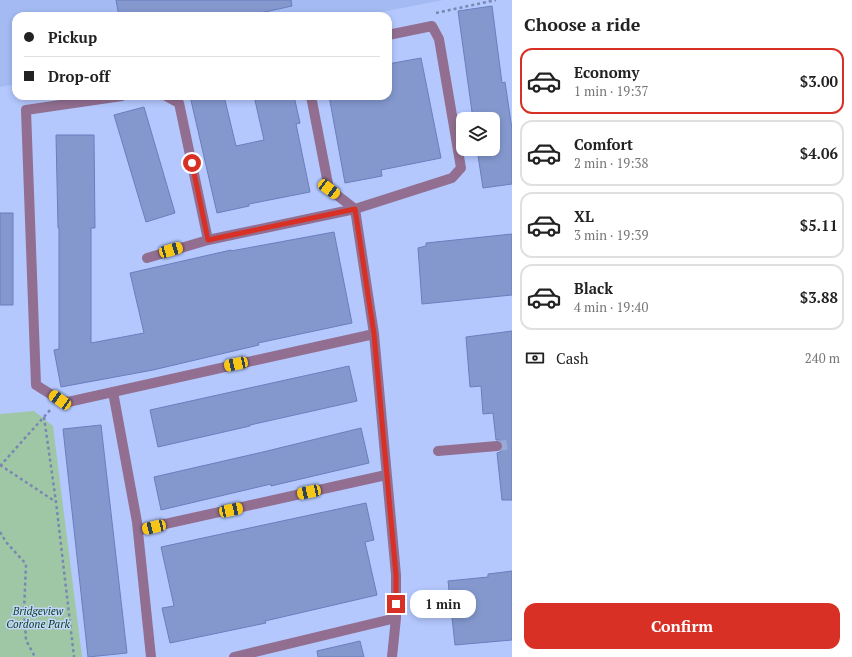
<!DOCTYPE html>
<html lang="en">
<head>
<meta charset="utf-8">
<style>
	:root { --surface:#fff; --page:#f2f2f2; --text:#222; --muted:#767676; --line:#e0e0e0; --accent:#d93025 }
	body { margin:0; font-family:"PT Serif",serif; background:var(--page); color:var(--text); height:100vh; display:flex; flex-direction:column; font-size:15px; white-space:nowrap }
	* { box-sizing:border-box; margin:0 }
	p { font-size:13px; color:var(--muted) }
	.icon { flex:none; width:22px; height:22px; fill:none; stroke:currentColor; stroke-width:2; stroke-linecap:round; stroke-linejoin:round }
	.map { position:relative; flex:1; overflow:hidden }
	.drawer { display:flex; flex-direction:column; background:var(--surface); width:340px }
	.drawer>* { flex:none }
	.hud { position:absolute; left:12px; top:12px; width:380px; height:88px; border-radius:12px; box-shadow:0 2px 6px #0003; display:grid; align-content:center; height:88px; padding:0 12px; background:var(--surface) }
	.controls { position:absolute; left:456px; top:112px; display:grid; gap:8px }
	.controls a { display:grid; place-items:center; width:44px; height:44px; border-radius:8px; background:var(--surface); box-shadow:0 2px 6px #0003; font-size:20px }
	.end { position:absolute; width:18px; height:18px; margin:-9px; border:5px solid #d93025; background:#fff; box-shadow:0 0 0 2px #fff }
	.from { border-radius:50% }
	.bubble { position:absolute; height:28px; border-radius:12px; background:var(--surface); box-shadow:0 2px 6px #0003; font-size:13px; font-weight:600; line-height:28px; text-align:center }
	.car { position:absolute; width:12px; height:24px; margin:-12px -6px; border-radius:5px; box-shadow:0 0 3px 1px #0007; background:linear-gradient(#f5c518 24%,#345 0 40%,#f5c518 0 76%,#345 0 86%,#f5c518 0) }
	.hud b { display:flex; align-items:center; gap:14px; height:38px; font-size:15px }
	.hud b+b { border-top:1px solid var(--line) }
	.hud i { width:10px; height:10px; background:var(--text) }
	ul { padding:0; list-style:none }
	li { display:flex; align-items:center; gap:12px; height:66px; margin:0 8px 6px; padding:0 4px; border:2px solid var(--line); border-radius:12px }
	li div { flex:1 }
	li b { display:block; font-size:15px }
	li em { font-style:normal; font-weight:600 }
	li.selected { border-color:var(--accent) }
	li>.icon { width:36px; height:36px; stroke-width:1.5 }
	h2 { padding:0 12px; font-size:18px; line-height:48px }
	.pay { display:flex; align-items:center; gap:10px; height:44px; padding:0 12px; font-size:15px }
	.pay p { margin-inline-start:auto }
	.action { display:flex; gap:8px; margin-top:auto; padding:8px 12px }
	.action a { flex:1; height:46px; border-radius:12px; background:var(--accent); color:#fff; font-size:16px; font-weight:600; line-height:46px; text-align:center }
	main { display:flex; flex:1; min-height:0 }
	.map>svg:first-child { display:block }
	.built { fill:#a4baf3 }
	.green { fill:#a0c7a5 }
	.building { fill:#8498ce; stroke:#697fbd }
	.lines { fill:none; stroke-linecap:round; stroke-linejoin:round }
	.minor-tunnel { stroke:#97a9d9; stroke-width:10; stroke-dasharray:10 5; stroke-linecap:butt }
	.path { stroke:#7888b2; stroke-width:2.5; stroke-dasharray:3 3; stroke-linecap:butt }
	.minor { stroke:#926f90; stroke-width:10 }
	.route { stroke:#d93025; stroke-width:5 }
	.labels { text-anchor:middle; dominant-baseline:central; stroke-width:3; stroke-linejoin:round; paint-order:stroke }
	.park-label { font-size:11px; font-style:italic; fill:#07441a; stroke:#c6d6fe }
</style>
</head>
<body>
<main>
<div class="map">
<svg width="512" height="657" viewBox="0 0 512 657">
	<rect width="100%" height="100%" fill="#b4c8fe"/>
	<!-- built -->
	<path class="built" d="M 0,0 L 443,0 L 362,16 L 16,16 L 16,84 L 0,87 Z"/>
	<!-- green -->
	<path class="green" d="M 34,411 L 53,426 L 82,657 L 0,657 L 0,414 Z"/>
	<!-- building -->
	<path class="building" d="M 116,0 L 291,0 L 292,6 L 247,16 L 119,16 Z
		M 492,6 L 502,83 L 505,82 L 512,129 L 512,184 L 483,188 L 477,149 L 493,149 L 493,119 L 473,119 L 458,11 Z
		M 421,58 L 441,158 L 381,170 L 382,176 L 345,183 L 329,96 L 388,96 L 388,64 Z
		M 190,96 L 224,96 L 236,146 L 264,140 L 254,96 L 294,96 L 300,123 L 296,124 L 310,192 L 249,204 L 249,206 L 217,213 Z
		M 144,107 L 175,213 L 146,222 L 114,115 Z
		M 56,135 L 94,135 L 95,228 L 91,228 L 91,343 L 144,333 L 130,273 L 231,250 L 231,251 L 334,232 L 352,323 L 258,343 L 259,345 L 153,370 L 61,387 L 54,350 L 59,349 L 59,228 L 58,228 Z
		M 0,213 L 13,213 L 13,305 L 0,305 Z
		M 512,234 L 512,295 L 422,304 L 418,248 L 426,246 L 426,243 Z
		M 512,331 L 512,500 L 502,500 L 497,453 L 500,452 L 503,449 L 503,445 L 500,440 L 496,440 L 493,413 L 483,414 L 481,386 L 470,387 L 466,337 Z
		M 349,366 L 357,401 L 250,425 L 250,426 L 158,447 L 150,410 Z
		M 101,425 L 127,653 L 88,657 L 63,429 Z
		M 361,428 L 369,463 L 271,486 L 271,484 L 161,510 L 154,477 L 263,452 Z
		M 366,503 L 374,540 L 365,542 L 377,595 L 265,621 L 266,623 L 170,643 L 162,608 L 174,606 L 161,547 Z
		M 512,571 L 512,640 L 455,645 L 448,581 L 488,577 L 488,574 Z
		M 360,641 L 364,657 L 318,657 L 317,651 Z"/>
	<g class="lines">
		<!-- minor-tunnel -->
		<path class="minor-tunnel" d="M 497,446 L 512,444"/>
		<!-- path -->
		<path class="path" d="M 436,13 L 496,0
			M 44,417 L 56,502 L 74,657
			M 0,465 L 56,502
			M 0,466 L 51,409
			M 0,532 L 6,542 L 26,564 L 24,611 L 26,640 L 35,657"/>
		<!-- minor -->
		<path class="minor" d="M 122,96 L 26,110 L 36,385 L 60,400 L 68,402 L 374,334
			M 166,96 L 179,103 L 208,240 L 355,209 L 452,178 L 461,168 L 439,39 L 432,26 L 388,35
			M 311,96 L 329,189 L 355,209 L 374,334 L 396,575 L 396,618 L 392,657
			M 147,258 L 208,240
			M 113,392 L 137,522 L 151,657
			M 438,451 L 497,446
			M 138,530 L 386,475
			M 234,657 L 396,618"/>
	</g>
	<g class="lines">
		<!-- route -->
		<path class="route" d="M 192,163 L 208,240 L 355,209 L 374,334 L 396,575 L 396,604"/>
	</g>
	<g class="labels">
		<!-- park labels -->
		<g class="park-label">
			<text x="38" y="611">Bridgeview<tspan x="38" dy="13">Cordone Park</tspan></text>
		</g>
	</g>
</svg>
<div class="controls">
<a><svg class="icon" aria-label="layers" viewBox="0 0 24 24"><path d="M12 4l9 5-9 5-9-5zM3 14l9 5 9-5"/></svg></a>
</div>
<i class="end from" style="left:192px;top:163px"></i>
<i class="end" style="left:396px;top:604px"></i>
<div class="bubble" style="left:410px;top:590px;width:66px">1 min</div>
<i class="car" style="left:329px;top:189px;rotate:127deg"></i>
<i class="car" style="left:171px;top:250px;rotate:74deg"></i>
<i class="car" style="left:236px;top:364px;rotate:258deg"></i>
<i class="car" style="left:60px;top:400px;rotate:304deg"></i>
<i class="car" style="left:309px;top:492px;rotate:258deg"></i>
<i class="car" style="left:231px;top:510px;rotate:78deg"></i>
<i class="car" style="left:154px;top:527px;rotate:257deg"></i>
<div class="hud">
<b><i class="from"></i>Pickup</b>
<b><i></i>Drop-off</b>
</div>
</div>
<section class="drawer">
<h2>Choose a ride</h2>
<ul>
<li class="selected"><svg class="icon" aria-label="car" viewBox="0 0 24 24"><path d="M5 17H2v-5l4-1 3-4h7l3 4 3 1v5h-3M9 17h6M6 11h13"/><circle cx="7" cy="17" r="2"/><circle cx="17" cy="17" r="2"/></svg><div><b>Economy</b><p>1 min · 19:37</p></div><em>$3.00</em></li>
<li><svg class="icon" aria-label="car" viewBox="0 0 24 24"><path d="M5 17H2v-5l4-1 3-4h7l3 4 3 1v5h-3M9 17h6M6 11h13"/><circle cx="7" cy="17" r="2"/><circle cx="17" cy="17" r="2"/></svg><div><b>Comfort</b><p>2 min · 19:38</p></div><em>$4.06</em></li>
<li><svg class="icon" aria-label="car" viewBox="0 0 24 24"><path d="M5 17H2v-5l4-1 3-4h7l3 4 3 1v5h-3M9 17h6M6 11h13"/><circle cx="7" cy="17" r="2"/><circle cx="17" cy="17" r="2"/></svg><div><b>XL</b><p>3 min · 19:39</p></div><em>$5.11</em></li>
<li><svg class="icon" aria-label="car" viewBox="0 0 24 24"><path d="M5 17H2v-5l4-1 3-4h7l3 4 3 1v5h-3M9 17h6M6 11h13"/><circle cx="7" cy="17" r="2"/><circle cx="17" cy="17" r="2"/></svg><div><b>Black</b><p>4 min · 19:40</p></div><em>$3.88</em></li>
</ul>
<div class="pay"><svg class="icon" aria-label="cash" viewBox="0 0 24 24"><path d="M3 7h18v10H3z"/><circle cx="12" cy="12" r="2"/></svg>Cash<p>240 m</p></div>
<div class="action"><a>Confirm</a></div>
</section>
</main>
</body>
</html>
